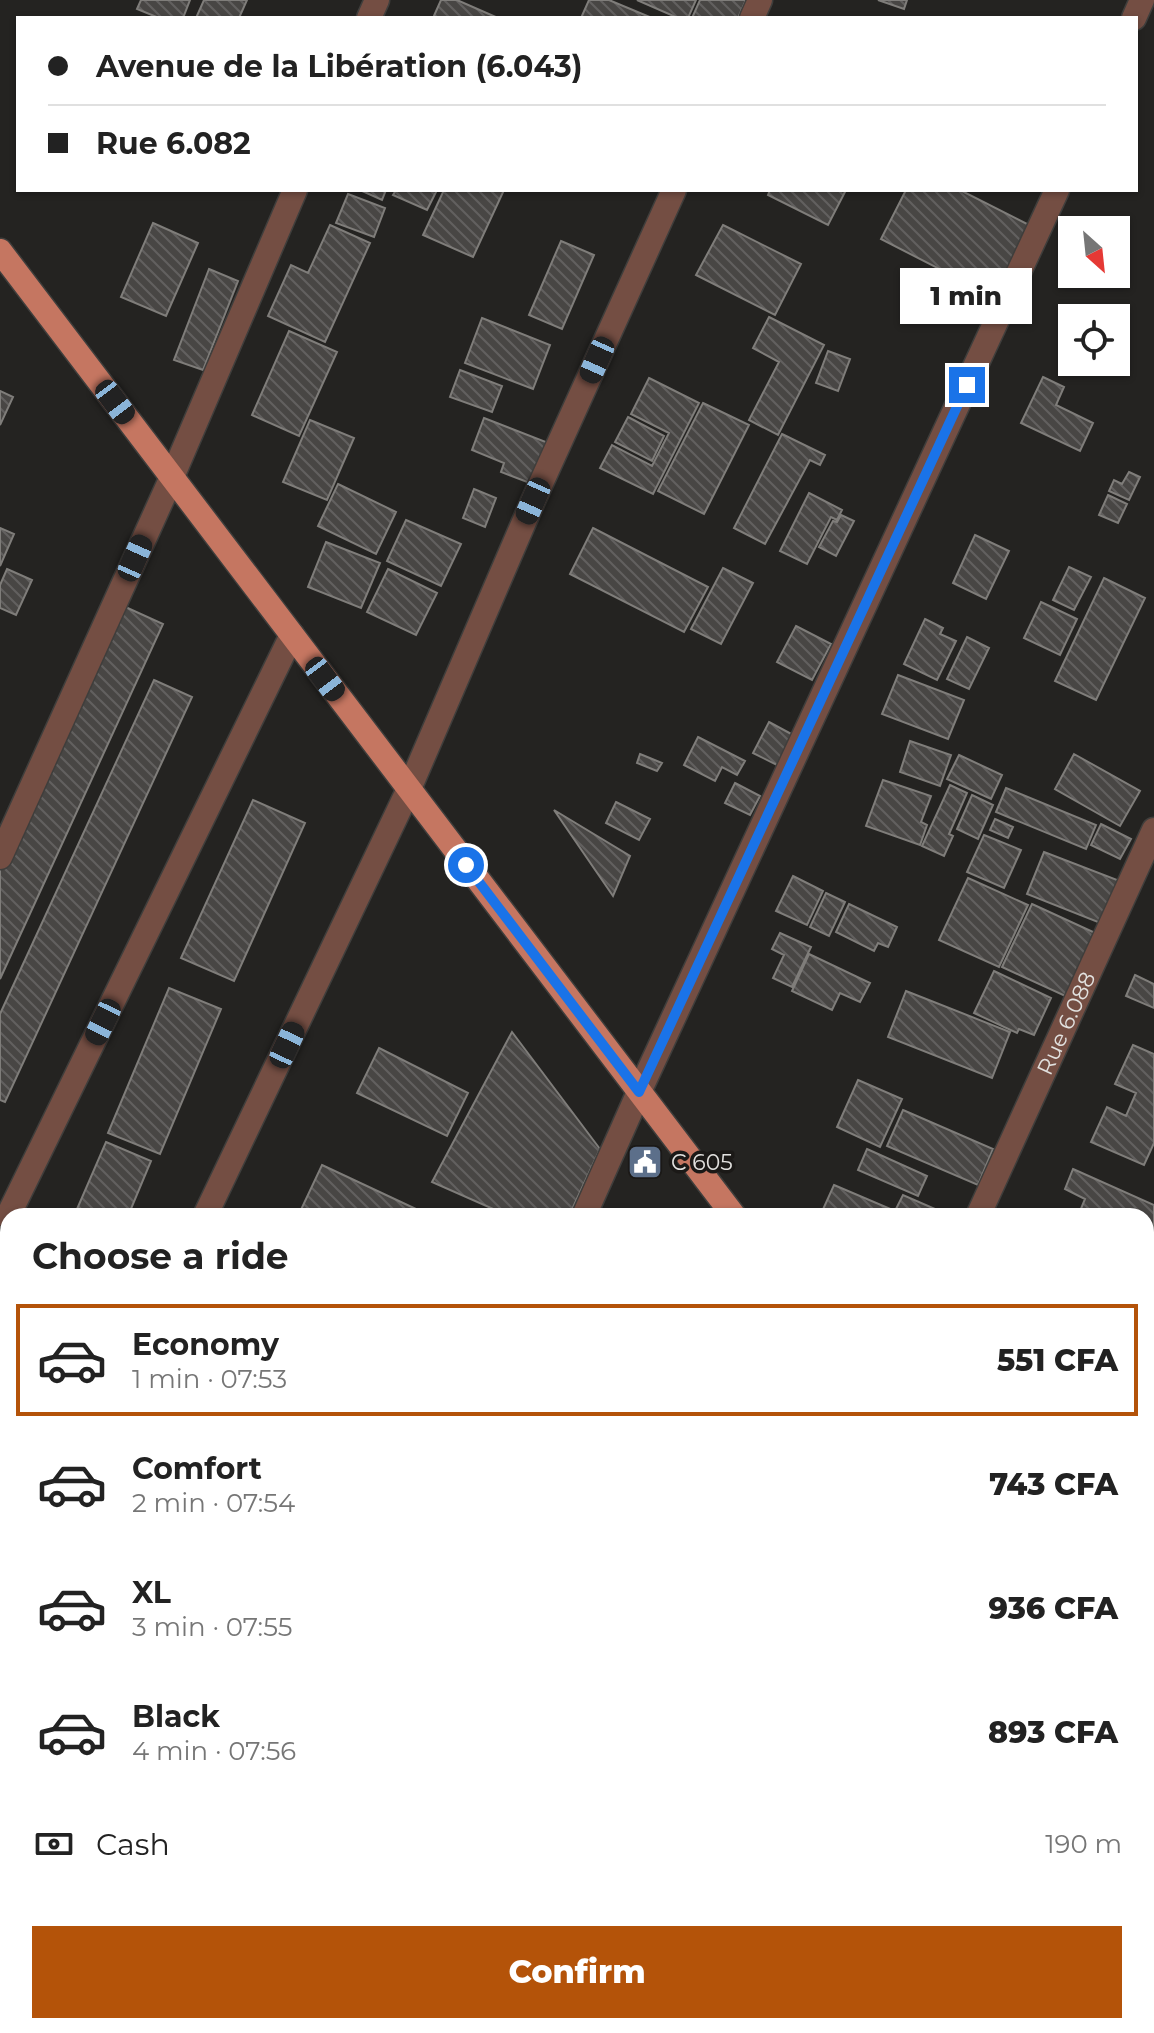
<!DOCTYPE html>
<html lang="en">
<head>
<meta charset="utf-8">
<style>
	:root { --surface:#fff; --page:#f2f2f2; --text:#222; --muted:#767676; --line:#e0e0e0; --accent:#b45309 }
	body { margin:0; font-family:Montserrat,sans-serif; background:var(--page); color:var(--text); height:100vh; display:flex; flex-direction:column; font-size:30px; white-space:nowrap }
	* { box-sizing:border-box; margin:0 }
	p { font-size:26px; color:var(--muted) }
	.icon { flex:none; width:44px; height:44px; fill:none; stroke:currentColor; stroke-width:2; stroke-linecap:round; stroke-linejoin:round }
	.map { position:relative; flex:1; overflow:hidden }
	.sheet { position:absolute; left:0px; top:1208px; width:1154px; height:826px; display:flex; flex-direction:column; background:var(--surface); border-radius:24px 24px 0 0; box-shadow:0 2px 6px #0004 }
	.sheet>* { flex:none }
	.guide { position:absolute; left:16px; top:16px; width:1122px; height:176px; border-radius:0px; box-shadow:0 2px 6px #0004; display:grid; align-content:center; height:176px; padding:0 32px; background:var(--surface) }
	.needle { width:52px; rotate:153deg }
	.controls { position:absolute; left:1058px; top:216px; display:grid; gap:16px }
	.controls a { display:grid; place-items:center; width:72px; height:72px; border-radius:0px; background:var(--surface); box-shadow:0 2px 6px #0004; font-size:40px }
	.end { position:absolute; width:36px; height:36px; margin:-18px; border:10px solid #1a73e8; background:#fff; box-shadow:0 0 0 4px #fff }
	.from { border-radius:50% }
	.bubble { position:absolute; height:56px; border-radius:0px; background:var(--surface); box-shadow:0 2px 6px #0004; font-size:26px; font-weight:800; line-height:56px; text-align:center }
	.car { position:absolute; width:24px; height:48px; margin:-24px -12px; border-radius:10px; box-shadow:0 0 6px 2px #0007; background:linear-gradient(#222 24%,#8ab4d8 0 40%,#222 0 76%,#8ab4d8 0 86%,#222 0) }
	.guide b { display:flex; align-items:center; gap:28px; height:76px; font-size:30px }
	.guide b+b { border-top:2px solid var(--line) }
	.guide i { width:20px; height:20px; background:var(--text) }
	ul { padding:0; list-style:none }
	li { display:flex; align-items:center; gap:24px; height:112px; margin:0 16px 12px; padding:0 16px; border:4px solid transparent; border-radius:0px }
	li div { flex:1 }
	li b { display:block; font-size:30px }
	li em { font-style:normal; font-weight:800 }
	li.selected { border-color:var(--accent) }
	li>.icon { width:72px; height:72px; stroke-width:1.5 }
	h2 { padding:0 32px; font-size:36px; line-height:96px }
	.pay { display:flex; align-items:center; gap:20px; height:88px; padding:0 32px; font-size:30px }
	.pay p { margin-inline-start:auto }
	.button { display:flex; gap:16px; margin-top:auto; padding:16px 32px }
	.button a { flex:1; height:92px; border-radius:0px; background:var(--accent); color:#fff; font-size:32px; font-weight:800; line-height:92px; text-align:center }
	.map>svg:first-child { display:block }
	.building { fill:url(#building-back-hatch); stroke:#7f7d7a; stroke-width:2 }
	.lines { fill:none; stroke-linecap:round; stroke-linejoin:round }
	.minor-casing { stroke:#3f3e3c; stroke-width:27 }
	.major-casing { stroke:#3f3e3c; stroke-width:27 }
	.minor { stroke:#744e43; stroke-width:24 }
	.major { stroke:#c57661; stroke-width:24 }
	.route { stroke:#1a73e8; stroke-width:10 }
	.labels { text-anchor:middle; dominant-baseline:central; stroke-width:7; stroke-linejoin:round; paint-order:stroke }
	.street-label { font-size:22px; fill:#e2e1df; stroke:#1b1917 }
	.poi-label { font-size:22px; fill:#e2e1df; stroke:#1b1917; text-anchor:start }
</style>
</head>
<body>
<div class="map">
<svg width="1154" height="2033" viewBox="0 0 1154 2033">
	<defs>
		<pattern id="building-back-hatch" width="6" height="6" patternUnits="userSpaceOnUse" patternTransform="scale(2)"><rect width="6" height="6" fill="#484644"/><path d="M-1 5l2 2M0 0l6 6M5-1l2 2" fill="none" stroke="#62605f"/></pattern>
	</defs>
	<rect width="100%" height="100%" fill="#242321"/>
	<!-- building -->
	<path class="building" d="M 141,0 L 190,0 L 183,18 L 159,18 L 137,9 Z
		M 204,0 L 247,0 L 239,18 L 196,18 Z
		M 441,0 L 457,0 L 498,18 L 433,18 Z
		M 589,0 L 609,0 L 652,18 L 581,18 Z
		M 637,0 L 696,0 L 688,18 L 678,18 Z
		M 700,0 L 746,0 L 738,18 L 692,18 Z
		M 878,0 L 907,0 L 904,9 Z
		M 360,190 L 386,190 L 382,200 Z
		M 396,190 L 437,190 L 427,210 L 393,195 Z
		M 444,190 L 504,190 L 473,257 L 423,235 Z
		M 770,190 L 846,190 L 828,225 L 768,195 Z
		M 906,190 L 960,190 L 1033,227 L 996,298 L 881,239 Z
		M 348,194 L 385,208 L 374,237 L 336,223 Z
		M 153,223 L 198,243 L 166,316 L 121,297 Z
		M 330,225 L 370,243 L 325,342 L 268,316 L 291,265 L 308,273 Z
		M 723,225 L 801,264 L 775,315 L 696,275 Z
		M 561,241 L 594,255 L 562,329 L 529,315 Z
		M 209,269 L 238,281 L 203,370 L 174,360 Z
		M 769,317 L 824,345 L 778,435 L 749,420 L 779,362 L 753,348 Z
		M 482,318 L 550,345 L 533,389 L 465,363 Z
		M 289,331 L 337,352 L 299,436 L 252,415 Z
		M 828,351 L 850,359 L 838,391 L 816,383 Z
		M 460,370 L 502,386 L 492,412 L 450,397 Z
		M 1043,377 L 1064,387 L 1056,405 L 1093,423 L 1080,451 L 1021,423 Z
		M 649,378 L 699,403 L 653,494 L 600,468 L 612,445 L 652,466 L 669,433 L 631,414 Z
		M 0,391 L 13,397 L 0,425 Z
		M 703,403 L 749,425 L 704,514 L 658,491 Z
		M 628,417 L 664,436 L 652,461 L 615,442 Z
		M 484,418 L 551,444 L 535,485 L 501,472 L 504,463 L 472,450 Z
		M 310,420 L 354,438 L 327,500 L 283,482 Z
		M 782,434 L 825,455 L 820,465 L 810,460 L 765,544 L 734,528 Z
		M 1129,472 L 1140,477 L 1129,500 L 1109,491 L 1114,480 L 1122,484 Z
		M 338,484 L 396,512 L 376,554 L 318,526 Z
		M 474,489 L 496,498 L 485,527 L 463,518 Z
		M 809,493 L 842,510 L 837,520 L 831,517 L 807,564 L 780,551 Z
		M 1108,495 L 1127,504 L 1118,523 L 1099,515 Z
		M 841,515 L 854,521 L 836,556 L 819,547 L 833,521 L 837,522 Z
		M 406,520 L 461,544 L 441,586 L 387,561 Z
		M 0,528 L 14,534 L 0,566 Z
		M 593,528 L 708,587 L 684,632 L 570,574 Z
		M 975,535 L 1009,551 L 986,599 L 953,583 Z
		M 326,542 L 380,563 L 361,608 L 308,587 Z
		M 1069,567 L 1091,577 L 1074,610 L 1053,600 Z
		M 723,568 L 753,583 L 721,644 L 691,629 Z
		M 7,569 L 32,580 L 16,615 L 0,608 L 0,585 Z
		M 388,569 L 437,593 L 416,635 L 367,612 Z
		M 1104,578 L 1145,598 L 1096,700 L 1055,681 Z
		M 1041,602 L 1077,619 L 1060,655 L 1024,638 Z
		M 121,605 L 163,624 L 0,979 L 0,869 Z
		M 925,619 L 943,628 L 940,634 L 956,641 L 937,680 L 904,664 Z
		M 796,626 L 831,644 L 812,680 L 777,662 Z
		M 967,637 L 989,648 L 969,689 L 947,679 Z
		M 898,675 L 964,700 L 948,739 L 882,714 Z
		M 154,680 L 192,697 L 5,1102 L 0,1100 L 0,1014 Z
		M 769,722 L 795,736 L 779,766 L 753,753 Z
		M 698,737 L 745,761 L 737,775 L 722,767 L 715,781 L 684,765 Z
		M 910,741 L 951,755 L 940,786 L 900,772 Z
		M 640,754 L 662,763 L 657,771 L 637,763 Z
		M 1074,754 L 1140,791 L 1120,826 L 1055,789 Z
		M 959,755 L 1002,775 L 991,799 L 947,779 Z
		M 883,780 L 931,796 L 921,822 L 927,825 L 920,845 L 866,826 Z
		M 735,783 L 760,796 L 750,815 L 725,803 Z
		M 950,785 L 967,793 L 949,834 L 953,836 L 944,856 L 922,846 Z
		M 1006,788 L 1096,825 L 1086,849 L 996,812 Z
		M 972,795 L 993,805 L 978,839 L 957,829 Z
		M 253,800 L 305,823 L 234,981 L 181,958 Z
		M 616,802 L 650,819 L 639,840 L 606,823 Z
		M 554,810 L 630,856 L 613,896 Z
		M 995,819 L 1013,827 L 1008,838 L 990,830 Z
		M 1101,824 L 1131,839 L 1120,859 L 1091,845 Z
		M 984,835 L 1021,850 L 1004,888 L 967,872 Z
		M 1044,852 L 1125,883 L 1108,926 L 1027,894 Z
		M 793,876 L 823,891 L 807,925 L 776,911 Z
		M 968,878 L 1028,905 L 999,967 L 939,940 Z
		M 826,893 L 845,902 L 829,936 L 810,927 Z
		M 849,904 L 897,927 L 888,947 L 878,943 L 874,951 L 836,932 Z
		M 1032,904 L 1104,937 L 1074,1000 L 1002,967 Z
		M 780,933 L 811,947 L 792,987 L 773,978 L 784,955 L 772,949 Z
		M 809,954 L 870,983 L 860,1002 L 840,993 L 832,1010 L 792,991 Z
		M 994,971 L 1051,998 L 1034,1035 L 1019,1029 L 1017,1033 L 974,1013 Z
		M 1135,975 L 1154,984 L 1154,1008 L 1126,996 Z
		M 169,988 L 221,1009 L 160,1154 L 108,1133 Z
		M 906,991 L 1010,1032 L 992,1078 L 888,1037 Z
		M 512,1032 L 600,1149 L 569,1216 L 509,1216 L 432,1182 Z
		M 1133,1045 L 1154,1054 L 1154,1143 L 1144,1165 L 1091,1142 L 1107,1107 L 1126,1116 L 1136,1093 L 1115,1084 Z
		M 379,1048 L 468,1093 L 447,1136 L 357,1093 Z
		M 858,1080 L 902,1099 L 880,1147 L 837,1127 Z
		M 903,1110 L 993,1149 L 978,1185 L 887,1146 Z
		M 106,1142 L 151,1161 L 128,1216 L 74,1216 Z
		M 867,1149 L 927,1176 L 918,1196 L 858,1170 Z
		M 322,1165 L 416,1209 L 412,1216 L 298,1216 Z
		M 1073,1169 L 1154,1205 L 1154,1251 L 1146,1247 L 1146,1216 L 1078,1216 L 1085,1199 L 1065,1189 Z
		M 834,1185 L 895,1211 L 903,1195 L 951,1216 L 820,1216 Z
		M 0,1285 L 8,1288 L 8,1342 L 0,1338 Z
		M 0,1432 L 8,1436 L 8,1466 L 0,1483 Z
		M 1146,1439 L 1154,1442 L 1154,1503 L 1146,1522 Z
		M 0,1580 L 8,1583 L 8,1592 L 1,1607 Z
		M 8,1757 L 8,1789 L 3,1800 L 0,1799 L 0,1773 Z
		M 7,1799 L 8,1799 L 8,1853 L 0,1850 L 0,1814 Z
		M 0,1865 L 8,1869 L 8,1899 L 2,1910 L 0,1909 Z
		M 1154,2008 L 1154,2033 L 1133,2033 L 1139,2026 L 1146,2026 L 1146,2018 Z
		M 84,2026 L 191,2026 L 187,2033 L 97,2033 Z
		M 250,2026 L 293,2026 L 290,2033 L 251,2033 L 248,2032 Z
		M 301,2026 L 331,2026 L 328,2033 L 298,2033 Z
		M 458,2026 L 543,2026 L 550,2029 L 548,2033 L 455,2033 Z
		M 791,2026 L 843,2026 L 840,2033 L 801,2033 L 790,2029 Z
		M 852,2026 L 875,2026 L 890,2033 L 849,2033 Z
		M 916,2026 L 956,2026 L 953,2033 L 920,2033 L 914,2030 Z
		M 1019,2026 L 1031,2026 L 1042,2033 L 1015,2033 Z"/>
	<g class="lines">
		<!-- minor casing -->
		<g class="minor-casing">
			<g id="minor">
				<path d="M 369,18 L 377,0"/>
				<path d="M 752,18 L 760,0"/>
				<path d="M 1134,18 L 1142,0"/>
				<path d="M 0,857 L 172,477 L 295,190"/>
				<path d="M 8,1216 L 292,635"/>
				<path d="M 205,1216 L 409,789 L 533,501 L 674,190"/>
				<path d="M 584,1216 L 639,1092 L 1057,190"/>
				<path id="s1" d="M 978,1216 L 1154,830"/>
				<path d="M 0,1405 L 8,1409"/>
				<path d="M 0,1654 L 8,1636"/>
				<path d="M 1146,1709 L 1154,1690"/>
				<path d="M 213,2033 L 217,2026"/>
				<path d="M 605,2033 L 608,2026"/>
				<path d="M 994,2033 L 997,2026"/>
			</g>
		</g>
		<!-- major casing -->
		<g class="major-casing">
			<path id="major" d="M 0,251 L 734,1216
				M 1146,1759 L 1154,1770"/>
		</g>
		<!-- minor -->
		<use href="#minor" class="minor"/>
		<!-- major -->
		<use href="#major" class="major"/>
	</g>
	<g class="lines">
		<!-- route -->
		<path class="route" d="M 466,865 L 639,1092 L 967,385"/>
	</g>
	<!-- icons -->
	<defs>
		<g id="civic-square" transform="scale(1.8)"><rect x="-9" y="-9" width="18" height="18" rx="4" fill="#5c6f8a" stroke="#1b1917"/><path d="M-.6-6.5H3V-4.5H.6V-3L4-1V1h2V6H-6V1h2V-1L-.6-3ZM-1.2 2.5V6h2.4V2.5Z" fill="#fff"/></g>
	</defs>
	<g fill-rule="evenodd">
		<use href="#civic-square" x="645" y="1162"/>
	</g>
	<g class="labels">
		<!-- street labels -->
		<g class="street-label">
			<text stroke="none"><textPath href="#s1" startOffset="212">Rue 6.088</textPath></text>
		</g>
		<!-- poi labels -->
		<g class="poi-label">
			<text x="671" y="1162">C 605</text>
		</g>
	</g>
</svg>
<div class="controls">
<a><svg class="needle" viewBox="-14 -14 28 28"><path d="M0-13l5 13h-10z" fill="#e53935"/><path d="M0 13l5-13h-10z" fill="#767676"/></svg></a>
<a><svg class="icon" aria-label="locate" viewBox="0 0 24 24"><circle cx="12" cy="12" r="6"/><path d="M12 2v4M12 18v4M2 12h4M18 12h4"/></svg></a>
</div>
<i class="end from" style="left:466px;top:865px"></i>
<i class="end" style="left:967px;top:385px"></i>
<div class="bubble" style="left:900px;top:268px;width:132px">1 min</div>
<i class="car" style="left:597px;top:360px;rotate:204deg"></i>
<i class="car" style="left:115px;top:402px;rotate:143deg"></i>
<i class="car" style="left:533px;top:501px;rotate:204deg"></i>
<i class="car" style="left:135px;top:558px;rotate:24deg"></i>
<i class="car" style="left:325px;top:679px;rotate:143deg"></i>
<i class="car" style="left:103px;top:1022px;rotate:206deg"></i>
<i class="car" style="left:287px;top:1045px;rotate:25deg"></i>
<div class="guide">
<b><i class="from"></i>Avenue de la Libération (6.043)</b>
<b><i></i>Rue 6.082</b>
</div>
<section class="sheet">
<h2>Choose a ride</h2>
<ul>
<li class="selected"><svg class="icon" aria-label="car" viewBox="0 0 24 24"><path d="M5 17H2v-5l4-1 3-4h7l3 4 3 1v5h-3M9 17h6M6 11h13"/><circle cx="7" cy="17" r="2"/><circle cx="17" cy="17" r="2"/></svg><div><b>Economy</b><p>1 min · 07:53</p></div><em>551 CFA</em></li>
<li><svg class="icon" aria-label="car" viewBox="0 0 24 24"><path d="M5 17H2v-5l4-1 3-4h7l3 4 3 1v5h-3M9 17h6M6 11h13"/><circle cx="7" cy="17" r="2"/><circle cx="17" cy="17" r="2"/></svg><div><b>Comfort</b><p>2 min · 07:54</p></div><em>743 CFA</em></li>
<li><svg class="icon" aria-label="car" viewBox="0 0 24 24"><path d="M5 17H2v-5l4-1 3-4h7l3 4 3 1v5h-3M9 17h6M6 11h13"/><circle cx="7" cy="17" r="2"/><circle cx="17" cy="17" r="2"/></svg><div><b>XL</b><p>3 min · 07:55</p></div><em>936 CFA</em></li>
<li><svg class="icon" aria-label="car" viewBox="0 0 24 24"><path d="M5 17H2v-5l4-1 3-4h7l3 4 3 1v5h-3M9 17h6M6 11h13"/><circle cx="7" cy="17" r="2"/><circle cx="17" cy="17" r="2"/></svg><div><b>Black</b><p>4 min · 07:56</p></div><em>893 CFA</em></li>
</ul>
<div class="pay"><svg class="icon" aria-label="cash" viewBox="0 0 24 24"><path d="M3 7h18v10H3z"/><circle cx="12" cy="12" r="2"/></svg>Cash<p>190 m</p></div>
<div class="button"><a>Confirm</a></div>
</section>
</div>
</body>
</html>
